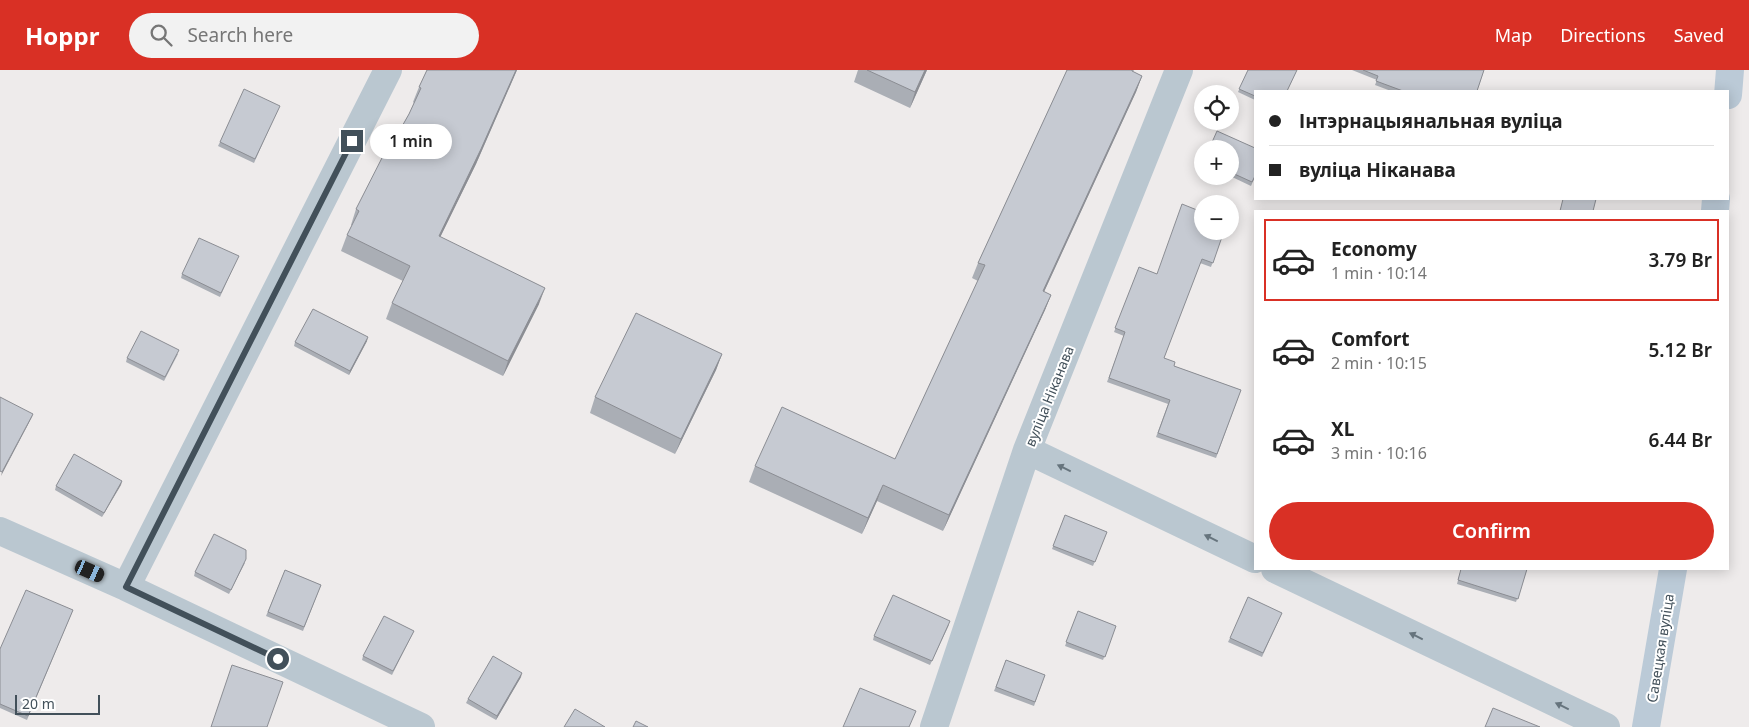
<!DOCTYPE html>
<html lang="en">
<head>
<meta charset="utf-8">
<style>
	:root { --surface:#fff; --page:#f2f2f2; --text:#222; --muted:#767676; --line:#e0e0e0; --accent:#d93025 }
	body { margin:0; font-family:"Noto Sans",sans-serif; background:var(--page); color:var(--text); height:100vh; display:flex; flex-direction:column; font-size:19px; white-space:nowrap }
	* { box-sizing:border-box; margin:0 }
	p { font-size:16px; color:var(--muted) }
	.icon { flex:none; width:28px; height:28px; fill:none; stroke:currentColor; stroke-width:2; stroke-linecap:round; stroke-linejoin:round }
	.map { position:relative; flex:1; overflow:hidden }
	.sheet { position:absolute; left:1254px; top:140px; width:475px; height:360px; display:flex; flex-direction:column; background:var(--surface); border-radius:0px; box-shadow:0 2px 12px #0003 }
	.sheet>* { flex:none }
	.banner { position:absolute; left:1254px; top:20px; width:475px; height:110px; border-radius:0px; box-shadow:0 2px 12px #0003; display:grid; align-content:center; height:110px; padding:0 15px; background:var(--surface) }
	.tools { position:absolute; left:1194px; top:15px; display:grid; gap:10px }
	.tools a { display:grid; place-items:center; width:45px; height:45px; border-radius:50%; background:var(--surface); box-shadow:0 2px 12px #0003; font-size:25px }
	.scale { position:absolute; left:15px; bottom:12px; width:85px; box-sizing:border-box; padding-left:5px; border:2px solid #42505a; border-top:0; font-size:14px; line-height:18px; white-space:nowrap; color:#42505a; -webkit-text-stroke:4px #fff; paint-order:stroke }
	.end { position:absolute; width:22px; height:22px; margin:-11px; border:6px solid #42505a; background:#fff; box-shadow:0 0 0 2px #fff }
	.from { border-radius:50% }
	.bubble { position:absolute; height:35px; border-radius:18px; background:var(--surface); box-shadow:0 2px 12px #0003; font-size:16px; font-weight:600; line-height:35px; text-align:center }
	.car { position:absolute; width:15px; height:30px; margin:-15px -8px; border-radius:6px; box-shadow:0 0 4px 1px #0007; background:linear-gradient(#222 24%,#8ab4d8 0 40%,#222 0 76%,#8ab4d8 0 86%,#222 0) }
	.banner b { display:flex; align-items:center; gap:18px; height:48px; font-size:19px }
	.banner b+b { border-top:1px solid var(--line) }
	.banner i { width:12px; height:12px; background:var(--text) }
	ul { padding:9px 0 0; list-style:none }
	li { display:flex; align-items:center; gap:15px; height:82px; margin:0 10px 8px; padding:0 5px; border:2px solid transparent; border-radius:0px }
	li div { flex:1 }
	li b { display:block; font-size:19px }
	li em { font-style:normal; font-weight:600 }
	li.active { border-color:var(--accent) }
	li>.icon { width:45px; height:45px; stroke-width:1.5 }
	.primary-button { display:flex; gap:10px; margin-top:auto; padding:10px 15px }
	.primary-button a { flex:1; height:58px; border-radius:30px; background:var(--accent); color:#fff; font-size:20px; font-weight:600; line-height:58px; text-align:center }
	header { display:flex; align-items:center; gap:30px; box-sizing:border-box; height:70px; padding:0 25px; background:var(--accent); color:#fff }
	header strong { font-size:24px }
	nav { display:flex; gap:28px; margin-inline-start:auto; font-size:18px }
	.search { width:350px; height:45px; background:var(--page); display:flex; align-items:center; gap:12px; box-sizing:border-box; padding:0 18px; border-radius:28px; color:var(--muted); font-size:19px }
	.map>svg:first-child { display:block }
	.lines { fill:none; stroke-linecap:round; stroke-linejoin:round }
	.minor { stroke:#bac7d0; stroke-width:28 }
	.secondary { stroke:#bbcad7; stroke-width:28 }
	.wall { fill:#aaaeb5 }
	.shaded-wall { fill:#8b8d93 }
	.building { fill:#c6cad2; stroke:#8b8d93 }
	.oneway { fill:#66747d }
	.route { stroke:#42505a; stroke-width:6 }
	.labels { text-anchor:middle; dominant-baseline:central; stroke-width:4; stroke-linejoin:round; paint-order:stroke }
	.street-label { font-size:14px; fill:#42505a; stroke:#fff }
</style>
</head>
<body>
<header>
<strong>Hoppr</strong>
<div class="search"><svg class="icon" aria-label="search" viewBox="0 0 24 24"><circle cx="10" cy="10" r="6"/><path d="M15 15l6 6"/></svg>Search here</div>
<nav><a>Map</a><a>Directions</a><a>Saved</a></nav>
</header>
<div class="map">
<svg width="1749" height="657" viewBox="0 0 1749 657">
	<rect width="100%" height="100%" fill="#eeebeb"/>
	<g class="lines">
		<!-- minor -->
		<path class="minor" d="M 1027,380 L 1255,489
			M 0,461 L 126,517 L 421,657
			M 1275,499 L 1606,657
			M 126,517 L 388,0
			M 934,657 L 1027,380 L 1179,0"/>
		<!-- secondary -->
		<path class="secondary" d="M 1728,25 L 1730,0
			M 1715,141 L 1716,129
			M 1646,657 L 1673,499"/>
	</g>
	<!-- wall -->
	<path class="wall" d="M 427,0 L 517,0 L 476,94 L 440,167 L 539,234 L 503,306 L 386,249 L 392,233 L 403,211 L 341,181 L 347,165 L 352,155 L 351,155 L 356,139 L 409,44 L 414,33 L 413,32 L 419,17 Z
		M 858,0 L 927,0 L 910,38 L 854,12 Z
		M 1067,0 L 1134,0 L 1133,2 L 1142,6 L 1136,22 L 1044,222 L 1051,225 L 1045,240 L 943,461 L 877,431 L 862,464 L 749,412 L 755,396 L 895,389 L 978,211 L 972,208 L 978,193 Z
		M 1248,0 L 1297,0 L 1287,21 L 1255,21 L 1255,30 L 1238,22 Z
		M 1352,0 L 1484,0 L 1477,21 L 1391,21 L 1375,15 L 1377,10 Z
		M 278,39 L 254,93 L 218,76 L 220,72 Z
		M 1230,79 L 1255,107 L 1251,116 L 1230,106 Z
		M 1224,161 L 1211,197 L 1200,193 L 1164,288 L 1174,296 L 1241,320 L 1216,388 L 1156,367 L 1168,334 L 1107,312 L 1124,266 L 1114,262 L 1139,197 L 1157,204 Z
		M 237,189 L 220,227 L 181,208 L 182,204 Z
		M 367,271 L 349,305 L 294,276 L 295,272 Z
		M 178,284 L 164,311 L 126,292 L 127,288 Z
		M 722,284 L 716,300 L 675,384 L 590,343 L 595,327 Z
		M 122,411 L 102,447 L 55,420 L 56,416 Z
		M 1065,445 L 1107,462 L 1093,496 L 1052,479 Z
		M 245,493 L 229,524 L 194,506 L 195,502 Z
		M 1461,499 L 1527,499 L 1516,532 L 1457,514 Z
		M 285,500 L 321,515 L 303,561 L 266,546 Z
		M 73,540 L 27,650 L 0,638 L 0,579 Z
		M 1078,541 L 1116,556 L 1103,590 L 1065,576 Z
		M 1282,543 L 1262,587 L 1228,572 L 1230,568 Z
		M 949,555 L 930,595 L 873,570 L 874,566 Z
		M 414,561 L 392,605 L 362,590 L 363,586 Z
		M 1006,590 L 1045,605 L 1034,636 L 994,621 Z
		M 521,607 L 496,650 L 466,633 L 468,629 Z"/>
	<!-- shaded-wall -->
	<path class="shaded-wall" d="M 516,0 L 517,0 L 476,94 L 433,182 L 439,166 Z
		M 925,0 L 927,0 L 910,38 L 915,22 Z
		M 1142,6 L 1136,22 L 1037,237 L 1043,221 Z
		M 545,218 L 539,234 L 503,306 L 508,291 Z
		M 1051,225 L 1045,240 L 943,461 L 949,445 Z
		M 368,267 L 367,271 L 349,305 L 350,301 Z
		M 722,284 L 716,300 L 675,384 L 681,369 Z
		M 33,344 L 32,347 L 1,406 L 2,402 Z
		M 122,411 L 121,415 L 102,447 L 104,443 Z
		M 883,415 L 877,431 L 862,464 L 868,448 Z
		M 522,603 L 521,607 L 496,650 L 497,646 Z"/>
	<!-- building -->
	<path class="building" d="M 427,0 L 516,0 L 481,79 L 439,166 L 545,218 L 508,291 L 392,233 L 410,196 L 347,165 L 359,141 L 356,139 L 386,80 L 388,81 L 409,44 L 421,18 L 419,17 Z
		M 867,0 L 925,0 L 915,22 Z
		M 1067,0 L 1132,0 L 1132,1 L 1142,6 L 1043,221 L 1051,225 L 949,445 L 883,415 L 868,448 L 755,396 L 782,337 L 895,389 L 985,195 L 978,193 Z
		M 1248,0 L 1297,0 L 1287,21 L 1255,21 L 1255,26 L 1239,19 Z
		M 1363,0 L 1484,0 L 1477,21 L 1403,21 L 1376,11 L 1378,6 Z
		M 244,19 L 280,36 L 255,89 L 220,72 Z
		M 1217,61 L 1255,78 L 1255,106 L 1252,112 L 1230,102 L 1230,79 L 1209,79 Z
		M 1563,129 L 1596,129 L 1593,141 L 1560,141 Z
		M 1182,134 L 1202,142 L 1202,161 L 1224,161 L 1213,193 L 1202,189 L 1164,288 L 1175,292 L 1174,296 L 1241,320 L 1217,384 L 1158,363 L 1170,330 L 1109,308 L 1125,262 L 1115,258 L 1139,197 L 1157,204 Z
		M 199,168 L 239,186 L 221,223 L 182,204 Z
		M 313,239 L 368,267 L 350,301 L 295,272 Z
		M 636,243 L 722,284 L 681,369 L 595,327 Z
		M 141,261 L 179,280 L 165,307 L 127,288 Z
		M 0,327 L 33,344 L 2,402 L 0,401 Z
		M 74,384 L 122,411 L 104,443 L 56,416 Z
		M 1065,445 L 1107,462 L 1095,492 L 1053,476 Z
		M 214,464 L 246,480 L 246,489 L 231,520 L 195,502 Z
		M 1461,499 L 1527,499 L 1518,529 L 1458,510 Z
		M 285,500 L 321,515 L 304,557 L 268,542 Z
		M 26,520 L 73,540 L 28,646 L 0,634 L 0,579 Z
		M 893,525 L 950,551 L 932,591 L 874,566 Z
		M 1248,527 L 1282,543 L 1263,583 L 1230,568 Z
		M 1078,541 L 1116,556 L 1105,587 L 1066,572 Z
		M 384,546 L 414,561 L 393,601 L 363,586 Z
		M 493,586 L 522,603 L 497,646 L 468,629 Z
		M 1006,590 L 1045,605 L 1035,632 L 996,617 Z
		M 232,595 L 283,612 L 267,657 L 211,657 Z
		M 860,618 L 916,641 L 909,657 L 843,657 Z
		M 1493,638 L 1540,657 L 1485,657 Z
		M 575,639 L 605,657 L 564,657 Z
		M 636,651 L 648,657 L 633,657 Z"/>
	<!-- one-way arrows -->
	<defs><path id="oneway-solid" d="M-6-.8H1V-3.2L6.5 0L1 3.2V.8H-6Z" transform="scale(1.25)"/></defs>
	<g class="oneway">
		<use href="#oneway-solid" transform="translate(1064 398) rotate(-154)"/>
		<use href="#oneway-solid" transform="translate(1211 468) rotate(-154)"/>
		<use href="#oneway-solid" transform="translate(1416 566) rotate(-154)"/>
		<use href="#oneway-solid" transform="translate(1562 636) rotate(-154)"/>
	</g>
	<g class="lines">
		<!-- route -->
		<path class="route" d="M 278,589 L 126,517 L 352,71"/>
	</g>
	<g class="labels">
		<!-- street labels -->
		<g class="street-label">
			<text transform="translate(1049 326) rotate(-68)">вуліца Ніканава</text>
			<text transform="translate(1660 578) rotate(-81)">Савецкая вуліца</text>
		</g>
	</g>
</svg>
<div class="tools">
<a><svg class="icon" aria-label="locate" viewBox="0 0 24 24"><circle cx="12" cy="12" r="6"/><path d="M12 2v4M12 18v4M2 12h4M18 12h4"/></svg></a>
<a>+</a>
<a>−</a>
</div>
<div class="scale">20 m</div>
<i class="end from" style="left:278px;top:589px"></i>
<i class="end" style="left:352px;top:71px"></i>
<div class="bubble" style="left:370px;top:54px;width:82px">1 min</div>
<i class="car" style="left:90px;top:501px;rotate:114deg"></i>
<div class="banner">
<b><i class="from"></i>Інтэрнацыянальная вуліца</b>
<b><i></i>вуліца Ніканава</b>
</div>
<section class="sheet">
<ul>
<li class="active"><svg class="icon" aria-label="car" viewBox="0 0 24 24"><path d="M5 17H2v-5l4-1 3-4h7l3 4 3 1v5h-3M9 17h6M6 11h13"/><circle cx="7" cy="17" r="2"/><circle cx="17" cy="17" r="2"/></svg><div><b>Economy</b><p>1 min · 10:14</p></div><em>3.79 Br</em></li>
<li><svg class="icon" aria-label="car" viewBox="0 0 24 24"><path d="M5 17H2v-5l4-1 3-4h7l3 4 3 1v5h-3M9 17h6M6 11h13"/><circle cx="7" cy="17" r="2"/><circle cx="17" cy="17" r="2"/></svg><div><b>Comfort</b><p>2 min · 10:15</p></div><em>5.12 Br</em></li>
<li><svg class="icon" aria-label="car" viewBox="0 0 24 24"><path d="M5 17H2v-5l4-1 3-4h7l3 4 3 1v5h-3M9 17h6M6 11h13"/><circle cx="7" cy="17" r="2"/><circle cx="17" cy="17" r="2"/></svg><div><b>XL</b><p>3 min · 10:16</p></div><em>6.44 Br</em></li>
</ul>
<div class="primary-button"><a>Confirm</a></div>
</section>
</div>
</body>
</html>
